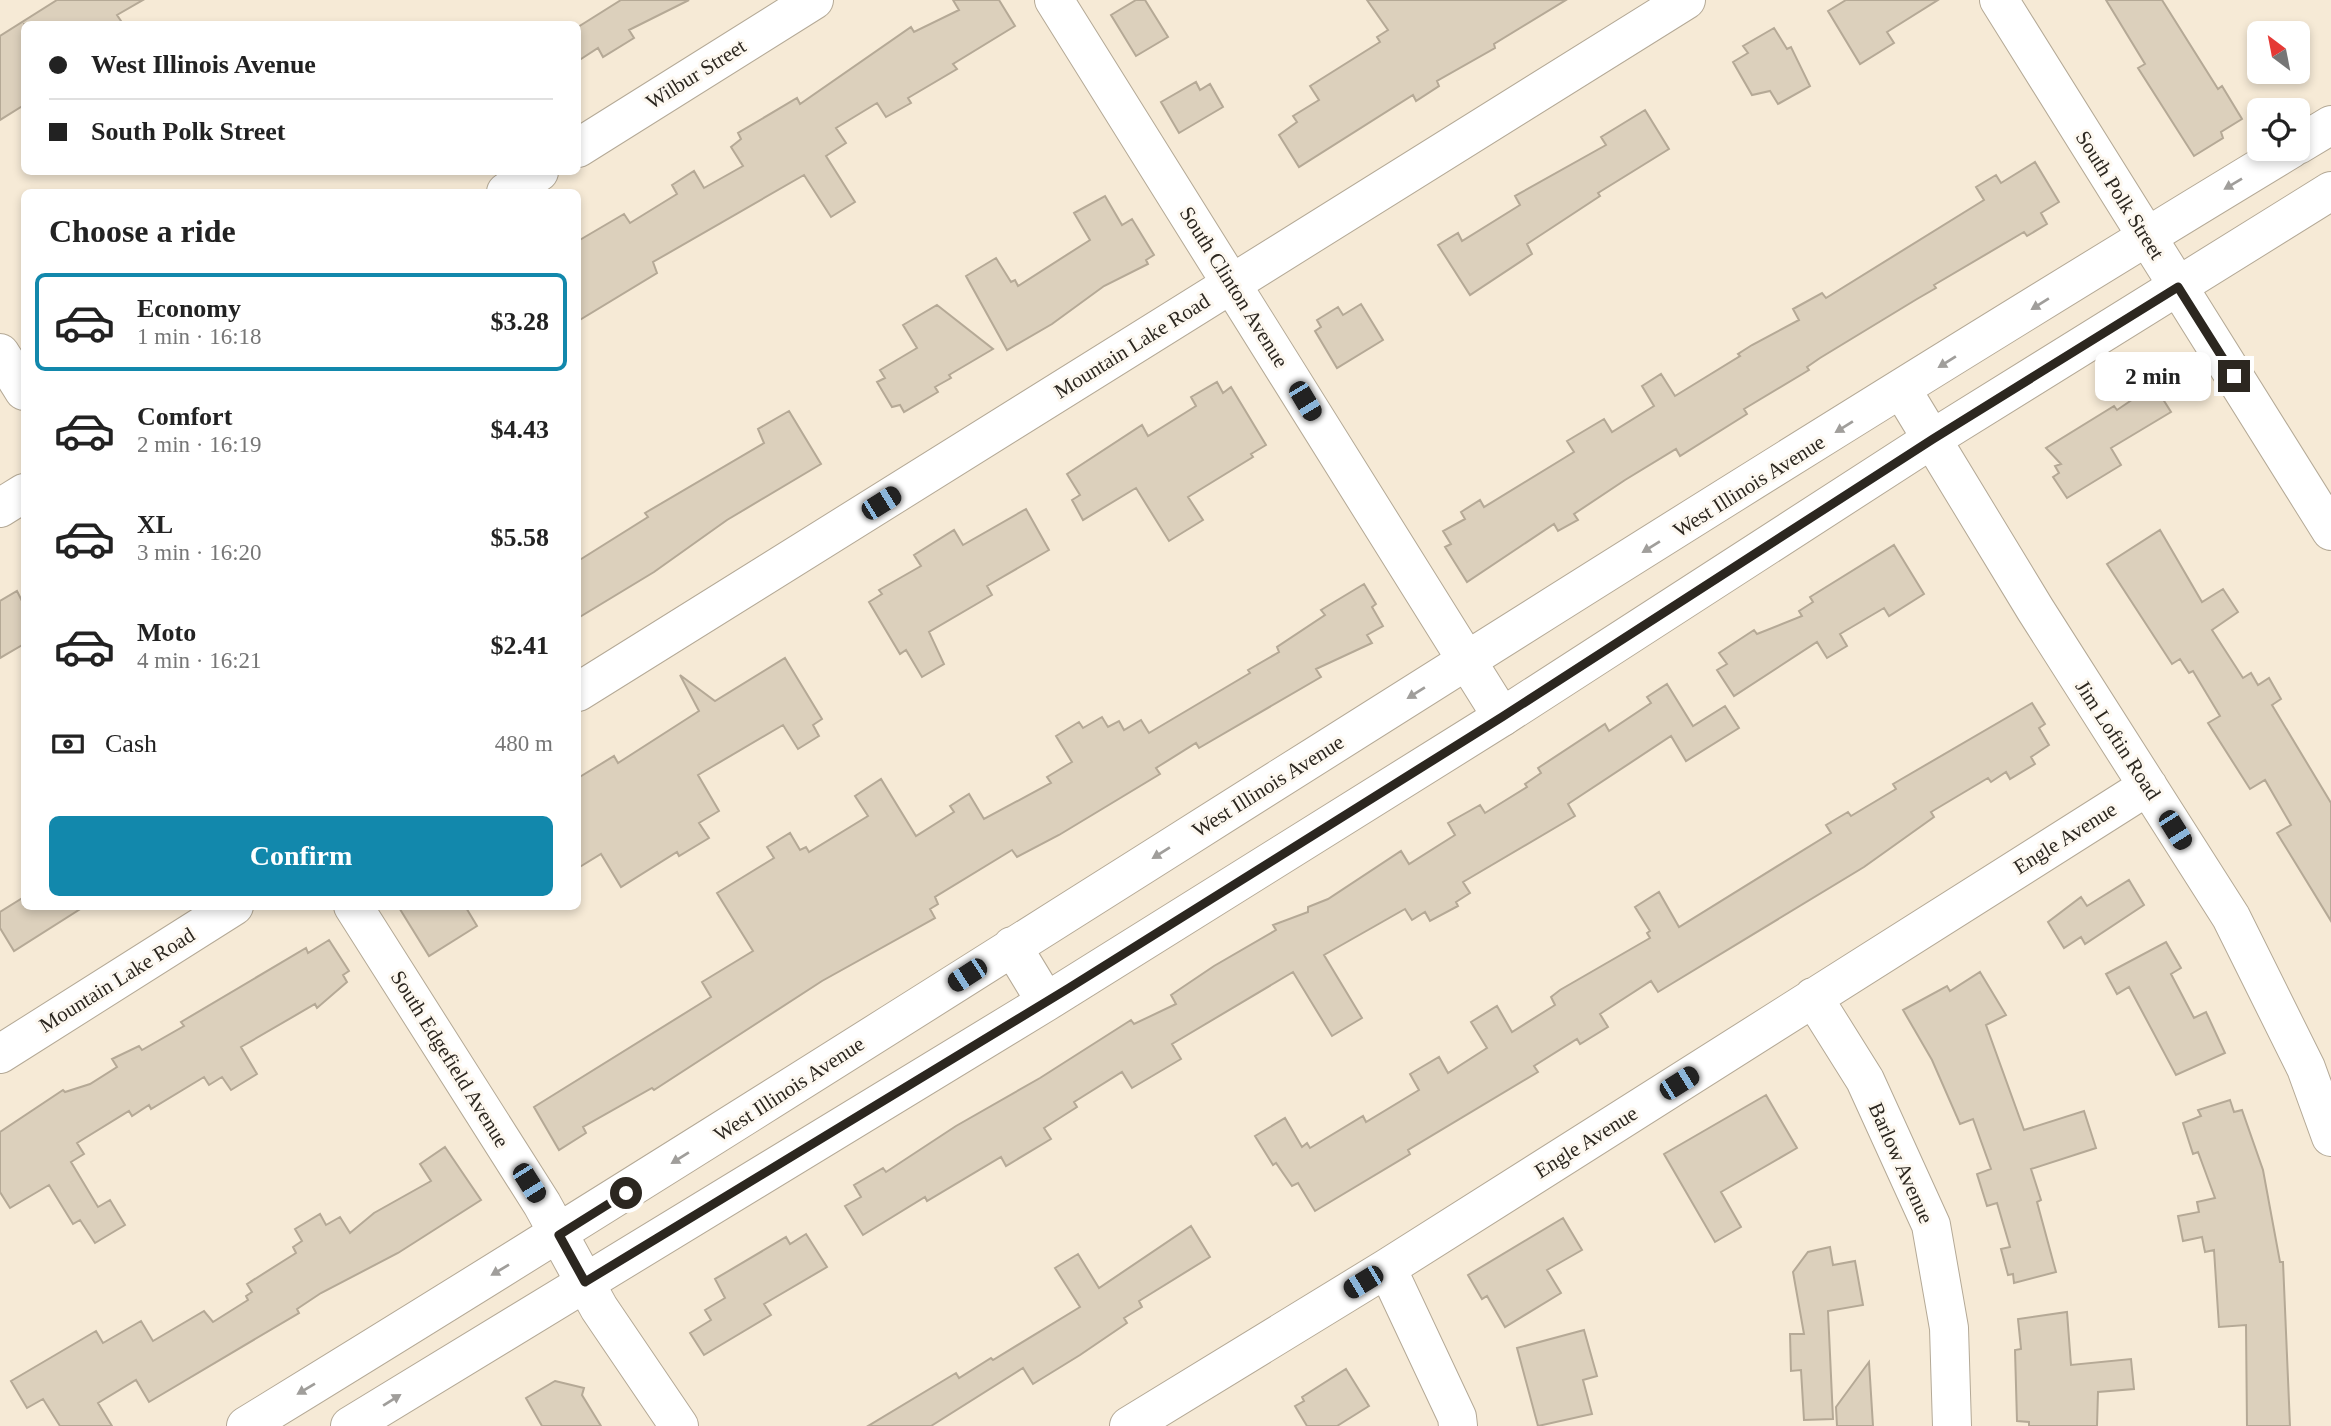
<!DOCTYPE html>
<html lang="en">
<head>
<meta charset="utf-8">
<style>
	:root { --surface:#fff; --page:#f6f6f6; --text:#222; --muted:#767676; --line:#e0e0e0; --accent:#1288ac }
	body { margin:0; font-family:Georgia,serif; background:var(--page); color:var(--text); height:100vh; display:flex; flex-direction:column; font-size:26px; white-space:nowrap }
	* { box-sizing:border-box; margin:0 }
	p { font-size:23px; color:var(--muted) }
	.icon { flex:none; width:38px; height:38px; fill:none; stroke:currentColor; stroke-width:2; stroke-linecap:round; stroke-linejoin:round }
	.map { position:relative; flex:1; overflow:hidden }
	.drawer { position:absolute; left:21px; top:189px; width:560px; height:721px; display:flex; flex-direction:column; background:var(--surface); border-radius:10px; box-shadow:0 4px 10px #0003 }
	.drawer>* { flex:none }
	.hud { position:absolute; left:21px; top:21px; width:560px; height:154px; border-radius:10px; box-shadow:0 4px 10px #0003; display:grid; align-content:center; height:154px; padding:0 28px; background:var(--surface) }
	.needle { width:46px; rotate:328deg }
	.tools { position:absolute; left:2247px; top:21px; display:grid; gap:14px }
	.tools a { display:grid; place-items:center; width:63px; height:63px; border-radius:10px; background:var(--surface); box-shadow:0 4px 10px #0003; font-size:35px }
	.end { position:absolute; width:32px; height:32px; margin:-16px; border:9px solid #2c2720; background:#fff; box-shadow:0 0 0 4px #fff }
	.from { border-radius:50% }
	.bubble { position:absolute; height:49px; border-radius:10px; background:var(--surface); box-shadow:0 4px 10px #0003; font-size:23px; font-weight:700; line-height:49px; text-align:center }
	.car { position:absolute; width:21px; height:42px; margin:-21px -10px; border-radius:9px; box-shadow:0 0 5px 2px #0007; background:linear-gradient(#222 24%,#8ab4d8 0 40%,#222 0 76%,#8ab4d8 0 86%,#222 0) }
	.hud b { display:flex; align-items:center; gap:24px; height:66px; font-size:26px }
	.hud b+b { border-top:2px solid var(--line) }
	.hud i { width:18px; height:18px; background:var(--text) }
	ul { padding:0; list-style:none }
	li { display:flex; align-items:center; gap:21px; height:98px; margin:0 14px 10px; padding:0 14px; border:4px solid transparent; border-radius:10px }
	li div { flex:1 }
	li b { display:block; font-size:26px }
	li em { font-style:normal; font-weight:700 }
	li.current { border-color:var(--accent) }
	li>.icon { width:63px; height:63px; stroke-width:1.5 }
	h2 { padding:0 28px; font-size:32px; line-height:84px }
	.pay { display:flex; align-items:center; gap:18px; height:77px; padding:0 28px; font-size:26px }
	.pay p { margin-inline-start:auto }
	.cta { display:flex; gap:14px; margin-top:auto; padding:14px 28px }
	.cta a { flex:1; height:80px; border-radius:10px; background:var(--accent); color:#fff; font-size:28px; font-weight:700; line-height:80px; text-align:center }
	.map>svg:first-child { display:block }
	.building { fill:#dcd0bc; stroke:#b5a996; stroke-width:2 }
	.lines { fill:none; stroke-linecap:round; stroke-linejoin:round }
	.minor-casing { stroke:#b4a996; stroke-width:40 }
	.major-casing { stroke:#b4a996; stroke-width:40 }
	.minor { stroke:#fff; stroke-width:38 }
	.major { stroke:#fff; stroke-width:38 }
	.oneway { fill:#a09e9b }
	.route { stroke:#2c2720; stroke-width:9 }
	.labels { text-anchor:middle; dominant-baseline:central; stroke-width:6; stroke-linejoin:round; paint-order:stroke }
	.street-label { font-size:21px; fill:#2c2720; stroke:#fdf8f0 }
</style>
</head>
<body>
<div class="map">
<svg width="2331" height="1426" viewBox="0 0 2331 1426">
	<rect width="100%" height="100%" fill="#f6ead6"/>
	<!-- building -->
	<path class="building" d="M 57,0 L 143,0 L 117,15 L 123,24 L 24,24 L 24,105 L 0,120 L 0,36 Z
		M 621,0 L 689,0 L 629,30 L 634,38 L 603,57 L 598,48 L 578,61 L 578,27 Z
		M 953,0 L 999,0 L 1015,26 L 953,64 L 957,69 L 908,98 L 911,103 L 886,117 L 877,103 L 836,128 L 846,143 L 826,156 L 855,202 L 831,217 L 804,175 L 653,262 L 657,273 L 578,321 L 578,241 L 624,214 L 630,223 L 677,194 L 672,185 L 694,171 L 704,188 L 743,166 L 731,147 L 741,139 L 738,133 L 797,98 L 800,104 L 911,27 L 914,32 L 959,10 Z
		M 1136,0 L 1145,0 L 1168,37 L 1136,56 L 1111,15 Z
		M 1367,0 L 1566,0 L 1494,44 L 1495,48 L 1437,81 L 1439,86 L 1416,101 L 1413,95 L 1299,167 L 1279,135 L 1297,122 L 1293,116 L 1319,100 L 1310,86 L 1380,42 L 1377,37 L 1388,30 Z
		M 1846,0 L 1938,0 L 1887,32 L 1894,43 L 1860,64 L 1828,11 Z
		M 2106,0 L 2162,0 L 2218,89 L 2222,86 L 2242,119 L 2221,132 L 2223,138 L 2194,156 L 2138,68 L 2145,64 Z
		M 1774,28 L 1787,49 L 1791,47 L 1810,86 L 1778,104 L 1770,91 L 1752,95 L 1733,62 L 1748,53 L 1743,46 Z
		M 1196,82 L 1200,90 L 1210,84 L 1223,107 L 1179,133 L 1161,102 Z
		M 1645,110 L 1669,149 L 1598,193 L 1600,196 L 1527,244 L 1532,254 L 1470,295 L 1438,245 L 1458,233 L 1462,241 L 1520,205 L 1515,196 L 1606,145 L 1601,137 Z
		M 2035,162 L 2059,202 L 2041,213 L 2047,224 L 2027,236 L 2024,232 L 1934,285 L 1936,288 L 1917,299 L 1820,358 L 1807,367 L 1809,370 L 1744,409 L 1747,414 L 1680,456 L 1676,449 L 1625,480 L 1574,514 L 1578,520 L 1558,531 L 1554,524 L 1467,582 L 1445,547 L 1451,544 L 1443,531 L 1465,519 L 1461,512 L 1480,500 L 1484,507 L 1574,452 L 1567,441 L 1604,419 L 1612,432 L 1654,406 L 1642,386 L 1661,374 L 1675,396 L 1740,356 L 1738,354 L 1752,345 L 1799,320 L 1793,309 L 1822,293 L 1826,298 L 1984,200 L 1976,187 L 1996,175 L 2001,183 Z
		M 1105,196 L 1122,225 L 1132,219 L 1154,255 L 1146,260 L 1148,264 L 1104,286 L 1052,324 L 1007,350 L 966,276 L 996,258 L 1011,282 L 1015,280 L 1018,286 L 1090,240 L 1074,213 Z
		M 1361,304 L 1383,340 L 1337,368 L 1315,331 L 1321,327 L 1317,320 L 1338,307 L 1343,315 Z
		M 937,305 L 993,349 L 949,375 L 951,378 L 935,387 L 938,392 L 904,412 L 900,405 L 892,407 L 877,382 L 885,378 L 880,370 L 917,348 L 903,325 Z
		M 1217,382 L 1223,393 L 1231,387 L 1266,445 L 1251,454 L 1253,457 L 1188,497 L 1203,520 L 1169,541 L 1136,488 L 1083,520 L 1072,500 L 1080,495 L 1067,474 L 1142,425 L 1148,436 L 1196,406 L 1191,397 Z
		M 2154,385 L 2171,412 L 2111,448 L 2121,465 L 2067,498 L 2053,477 L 2059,473 L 2055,466 L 2061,464 L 2046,448 L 2114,406 L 2117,410 Z
		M 789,411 L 821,464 L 727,520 L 654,572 L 578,618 L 578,561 L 648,517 L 645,513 L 764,443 L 758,429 Z
		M 1026,509 L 1049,550 L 987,586 L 992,595 L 929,632 L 944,664 L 922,677 L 906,650 L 900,654 L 869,602 L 882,594 L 879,590 L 921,566 L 914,555 L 954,530 L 963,545 Z
		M 2160,530 L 2202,602 L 2223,589 L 2238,612 L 2212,630 L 2243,678 L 2251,673 L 2258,685 L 2269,678 L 2281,699 L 2272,705 L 2331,803 L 2331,921 L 2277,833 L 2291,825 L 2265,780 L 2250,789 L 2208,723 L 2220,716 L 2193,671 L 2189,673 L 2180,659 L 2172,664 L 2107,564 Z
		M 1894,545 L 1924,594 L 1889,616 L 1884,608 L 1840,634 L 1847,646 L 1827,658 L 1817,642 L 1734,696 L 1717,670 L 1727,664 L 1719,653 L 1754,630 L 1757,634 L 1802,616 L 1799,611 L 1813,602 L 1810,597 Z
		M 1364,584 L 1376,604 L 1372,607 L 1383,626 L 1367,635 L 1372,643 L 1316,669 L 1321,677 L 1199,748 L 1196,743 L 1156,768 L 1160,774 L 1059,835 L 1017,857 L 1012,850 L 935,897 L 938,904 L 930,909 L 935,918 L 822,981 L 654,1090 L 652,1088 L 583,1127 L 586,1133 L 559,1150 L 534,1107 L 711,997 L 702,982 L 753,951 L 717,893 L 774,858 L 767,847 L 790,833 L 800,850 L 806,847 L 809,852 L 868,816 L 855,796 L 881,779 L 916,836 L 954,812 L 950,806 L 969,794 L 984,819 L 1051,783 L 1047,777 L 1072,762 L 1056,736 L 1079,722 L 1083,728 L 1102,717 L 1108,727 L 1119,721 L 1124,730 L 1141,720 L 1149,733 L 1250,673 L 1248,670 L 1279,652 L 1277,647 L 1325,615 L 1321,610 Z
		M 17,591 L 24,605 L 24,644 L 0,658 L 0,601 Z
		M 785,658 L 822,719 L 813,725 L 819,736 L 798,749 L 783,725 L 698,775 L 719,811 L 699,823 L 709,838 L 679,856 L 677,852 L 621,887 L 601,854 L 578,868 L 578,778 L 614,756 L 618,763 L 699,711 L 680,675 L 715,701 Z
		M 1667,684 L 1693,726 L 1725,706 L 1739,728 L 1686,761 L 1671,736 L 1568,804 L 1575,816 L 1463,882 L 1470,893 L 1456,902 L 1458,906 L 1430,921 L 1425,912 L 1412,920 L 1405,909 L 1324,955 L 1362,1018 L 1332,1036 L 1293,972 L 1172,1044 L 1181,1059 L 1132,1088 L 1122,1072 L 1074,1102 L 1077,1107 L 1044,1128 L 1051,1139 L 1006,1166 L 1001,1157 L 927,1201 L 925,1197 L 863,1235 L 845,1206 L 861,1197 L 854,1185 L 883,1168 L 886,1172 L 956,1126 L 1040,1078 L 1131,1020 L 1134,1024 L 1176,1004 L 1171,995 L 1214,966 L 1276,930 L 1273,925 L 1308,912 L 1308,907 L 1328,899 L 1401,851 L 1409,864 L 1455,835 L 1448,823 L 1480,805 L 1485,813 L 1527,787 L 1525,784 L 1541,773 L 1538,768 L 1605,724 L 1609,731 L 1651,703 L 1647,697 Z
		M 2032,703 L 2045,724 L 2039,728 L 2049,745 L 2031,757 L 2035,764 L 2010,779 L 2006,772 L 1991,782 L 1988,778 L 1931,812 L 1934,817 L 1864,867 L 1658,992 L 1651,981 L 1600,1014 L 1608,1027 L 1580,1044 L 1577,1039 L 1534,1066 L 1538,1072 L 1408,1150 L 1410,1154 L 1315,1211 L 1298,1183 L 1292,1186 L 1276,1163 L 1273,1165 L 1255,1136 L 1285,1118 L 1302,1147 L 1307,1143 L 1310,1148 L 1363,1116 L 1366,1122 L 1419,1090 L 1410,1074 L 1439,1057 L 1448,1073 L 1487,1048 L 1471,1022 L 1497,1006 L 1512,1032 L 1555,1005 L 1551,997 L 1560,990 L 1650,938 L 1647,933 L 1650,931 L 1635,907 L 1659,892 L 1679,927 L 1831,833 L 1826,825 L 1848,812 L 1851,816 L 1896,789 L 1893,784 Z
		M 2129,880 L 2144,905 L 2085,944 L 2081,937 L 2064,948 L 2048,922 L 2081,897 L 2087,906 Z
		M 24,897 L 24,906 L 85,906 L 14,951 L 0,928 L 0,912 Z
		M 398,906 L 465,906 L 477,926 L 429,956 Z
		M 329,940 L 349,971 L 343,975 L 347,982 L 317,1008 L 315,1004 L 241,1047 L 257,1074 L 231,1090 L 222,1077 L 209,1085 L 204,1077 L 151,1109 L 149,1105 L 132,1116 L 129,1111 L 77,1143 L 84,1154 L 71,1162 L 98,1207 L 110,1200 L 125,1225 L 95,1243 L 80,1220 L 73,1224 L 49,1185 L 10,1208 L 0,1192 L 0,1132 L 63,1090 L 65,1092 L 90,1084 L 117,1067 L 112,1059 L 139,1046 L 142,1050 L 184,1026 L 181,1022 L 306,948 L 308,953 Z
		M 2166,942 L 2181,968 L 2171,974 L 2194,1018 L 2206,1012 L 2225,1053 L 2176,1075 L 2129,987 L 2117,994 L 2106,974 Z
		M 1980,972 L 2006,1015 L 1986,1025 L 2024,1130 L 2084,1111 L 2096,1148 L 2031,1169 L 2041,1200 L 2037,1202 L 2056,1272 L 2014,1283 L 2013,1274 L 2008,1275 L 2001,1249 L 2010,1247 L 1997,1203 L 1987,1206 L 1977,1174 L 1991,1169 L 1973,1119 L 1960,1124 L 1932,1060 L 1903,1010 L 1947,986 L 1950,991 Z
		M 1766,1095 L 1797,1148 L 1721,1192 L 1741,1227 L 1715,1242 L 1664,1154 Z
		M 2230,1100 L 2234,1112 L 2242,1110 L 2263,1170 L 2280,1262 L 2283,1262 L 2290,1426 L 2247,1426 L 2246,1325 L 2219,1327 L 2214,1250 L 2205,1252 L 2202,1237 L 2183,1241 L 2178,1216 L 2199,1212 L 2197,1202 L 2215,1198 L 2198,1152 L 2193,1154 L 2183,1123 L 2201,1116 L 2198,1110 Z
		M 445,1147 L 481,1200 L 398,1253 L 321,1293 L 297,1309 L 299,1313 L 149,1402 L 136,1380 L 98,1403 L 112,1426 L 60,1426 L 43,1399 L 27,1408 L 11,1381 L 96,1331 L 103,1343 L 141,1321 L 153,1341 L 204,1311 L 213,1322 L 248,1300 L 246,1296 L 252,1292 L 247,1284 L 296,1253 L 293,1247 L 302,1241 L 295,1229 L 320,1214 L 326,1225 L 340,1217 L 350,1233 L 374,1213 L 431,1181 L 420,1164 Z
		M 1563,1218 L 1582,1250 L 1547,1270 L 1561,1293 L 1505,1327 L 1487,1296 L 1482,1299 L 1468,1275 Z
		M 1191,1226 L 1210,1257 L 1139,1301 L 1142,1307 L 1124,1318 L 1127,1323 L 1080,1355 L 1033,1384 L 1023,1368 L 931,1426 L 868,1426 L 956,1373 L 959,1378 L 991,1358 L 993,1360 L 1080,1307 L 1055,1268 L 1078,1254 L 1099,1288 Z
		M 806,1234 L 827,1267 L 764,1304 L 771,1315 L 704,1355 L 690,1333 L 711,1320 L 705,1310 L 725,1298 L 715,1279 L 786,1237 L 790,1244 Z
		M 1830,1247 L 1833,1265 L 1855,1261 L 1863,1305 L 1828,1311 L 1833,1419 L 1804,1420 L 1801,1370 L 1791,1371 L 1790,1334 L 1804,1334 L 1793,1272 L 1808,1252 Z
		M 2067,1312 L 2071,1365 L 2131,1359 L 2134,1389 L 2098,1392 L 2097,1426 L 2029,1426 L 2029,1422 L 2017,1421 L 2015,1350 L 2021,1349 L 2018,1319 Z
		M 1584,1330 L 1597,1376 L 1583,1380 L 1592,1414 L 1538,1426 L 1517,1348 Z
		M 1869,1362 L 1873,1426 L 1837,1426 L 1836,1407 Z
		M 1346,1369 L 1369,1406 L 1337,1426 L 1307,1426 L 1295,1406 L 1304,1401 L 1302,1397 Z
		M 555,1381 L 584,1388 L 582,1395 L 601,1426 L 542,1426 L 526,1398 Z"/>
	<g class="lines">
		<!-- minor casing -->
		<g class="minor-casing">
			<path id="minor" d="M 1054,0 L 1502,717
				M 1999,0 L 2331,531
				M 578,148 L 814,0
				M 506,192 L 539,172
				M 0,353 L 24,391
				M 1902,390 L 2035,609 L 2231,917 L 2306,1068 L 2331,1137
				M 0,508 L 24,493
				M 578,692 L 1686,0
				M 353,906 L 542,1204 L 599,1308 L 679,1426
				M 1813,997 L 1865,1080 L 1931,1225 L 1949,1328 L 1952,1426
				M 0,1054 L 234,906
				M 1387,1268 L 1457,1417 L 1458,1426
				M 1129,1426 L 1387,1268 L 2148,786"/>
		</g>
		<!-- major casing -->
		<g class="major-casing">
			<path id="major" d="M 2298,145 L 2331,125
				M 1012,946 L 1046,1002
				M 246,1426 C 931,1006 1604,565 2291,149
				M 350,1426 L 1046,1002 L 1502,717 L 1932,439 L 2331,191"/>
		</g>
		<!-- minor -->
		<use href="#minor" class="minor"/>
		<!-- major -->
		<use href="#major" class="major"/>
	</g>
	<!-- one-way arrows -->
	<defs><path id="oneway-solid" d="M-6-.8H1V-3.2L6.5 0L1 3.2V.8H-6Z" transform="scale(1.75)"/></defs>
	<g class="oneway">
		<use href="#oneway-solid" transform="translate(2233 184) rotate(149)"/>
		<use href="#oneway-solid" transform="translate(2040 304) rotate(148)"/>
		<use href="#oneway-solid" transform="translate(1947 362) rotate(148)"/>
		<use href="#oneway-solid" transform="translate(1844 427) rotate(148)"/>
		<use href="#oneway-solid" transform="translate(1651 547) rotate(148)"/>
		<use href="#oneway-solid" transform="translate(1416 693) rotate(148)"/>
		<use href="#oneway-solid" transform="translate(1161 853) rotate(148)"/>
		<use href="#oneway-solid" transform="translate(680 1158) rotate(148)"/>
		<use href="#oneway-solid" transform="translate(500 1270) rotate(149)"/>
		<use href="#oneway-solid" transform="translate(306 1389) rotate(149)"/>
		<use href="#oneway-solid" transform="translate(392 1400) rotate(-32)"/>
	</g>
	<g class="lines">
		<!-- route -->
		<path class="route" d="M 626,1193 L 559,1235 L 585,1282 L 1069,988 L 1502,717 L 1933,439 L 2178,287 L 2234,376"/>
	</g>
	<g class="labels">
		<!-- street labels -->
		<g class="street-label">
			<text transform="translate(696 74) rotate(-32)">Wilbur Street</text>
			<text transform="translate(2120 195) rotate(58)">South Polk Street</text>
			<text transform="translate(1234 287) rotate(58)">South Clinton Avenue</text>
			<text transform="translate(1132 346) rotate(-32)">Mountain Lake Road</text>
			<text transform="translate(1749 486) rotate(-32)">West Illinois Avenue</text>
			<text transform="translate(2118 740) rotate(57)">Jim Loftin Road</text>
			<text transform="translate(1268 786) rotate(-32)">West Illinois Avenue</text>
			<text transform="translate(2065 838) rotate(-32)">Engle Avenue</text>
			<text transform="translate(117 980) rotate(-32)">Mountain Lake Road</text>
			<text transform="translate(450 1059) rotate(58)">South Edgefield Avenue</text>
			<text transform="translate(789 1089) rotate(-33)">West Illinois Avenue</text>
			<text transform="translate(1586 1142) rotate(-32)">Engle Avenue</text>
			<text transform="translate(1901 1163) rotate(66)">Barlow Avenue</text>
		</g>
	</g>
</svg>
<div class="tools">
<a><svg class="needle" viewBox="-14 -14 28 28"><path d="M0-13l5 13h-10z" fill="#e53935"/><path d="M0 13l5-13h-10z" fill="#767676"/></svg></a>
<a><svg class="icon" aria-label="locate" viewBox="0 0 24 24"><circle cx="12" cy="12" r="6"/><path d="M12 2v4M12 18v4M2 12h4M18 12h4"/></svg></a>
</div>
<i class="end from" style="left:626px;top:1193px"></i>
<i class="end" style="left:2234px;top:376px"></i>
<div class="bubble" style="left:2095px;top:352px;width:116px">2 min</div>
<i class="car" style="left:1305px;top:401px;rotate:149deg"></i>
<i class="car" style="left:881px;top:503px;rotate:58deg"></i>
<i class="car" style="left:2175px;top:830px;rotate:148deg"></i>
<i class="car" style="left:967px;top:975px;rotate:237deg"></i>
<i class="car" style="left:1679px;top:1083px;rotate:58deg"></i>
<i class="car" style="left:529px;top:1183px;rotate:148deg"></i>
<i class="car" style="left:1363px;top:1282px;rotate:239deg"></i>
<div class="hud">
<b><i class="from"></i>West Illinois Avenue</b>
<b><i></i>South Polk Street</b>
</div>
<section class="drawer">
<h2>Choose a ride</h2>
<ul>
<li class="current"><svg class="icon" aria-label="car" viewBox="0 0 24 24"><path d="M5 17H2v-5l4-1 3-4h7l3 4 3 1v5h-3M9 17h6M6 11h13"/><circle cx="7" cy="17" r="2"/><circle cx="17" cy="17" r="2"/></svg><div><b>Economy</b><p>1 min · 16:18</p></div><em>$3.28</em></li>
<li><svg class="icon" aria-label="car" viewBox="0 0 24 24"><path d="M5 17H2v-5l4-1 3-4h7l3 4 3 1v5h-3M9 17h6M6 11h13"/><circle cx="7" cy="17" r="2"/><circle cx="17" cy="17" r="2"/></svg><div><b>Comfort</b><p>2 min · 16:19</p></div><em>$4.43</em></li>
<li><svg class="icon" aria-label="car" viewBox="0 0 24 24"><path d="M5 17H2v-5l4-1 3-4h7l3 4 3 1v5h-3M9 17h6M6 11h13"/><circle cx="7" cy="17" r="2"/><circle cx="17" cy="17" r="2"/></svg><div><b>XL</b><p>3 min · 16:20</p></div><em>$5.58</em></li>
<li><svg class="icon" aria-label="car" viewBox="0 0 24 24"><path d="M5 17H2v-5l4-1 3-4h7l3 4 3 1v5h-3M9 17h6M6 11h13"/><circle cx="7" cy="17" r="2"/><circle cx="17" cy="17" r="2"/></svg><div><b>Moto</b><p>4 min · 16:21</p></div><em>$2.41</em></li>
</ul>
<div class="pay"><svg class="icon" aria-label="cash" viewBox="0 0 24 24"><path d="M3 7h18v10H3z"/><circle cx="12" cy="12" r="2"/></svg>Cash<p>480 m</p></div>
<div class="cta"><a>Confirm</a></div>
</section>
</div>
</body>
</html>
